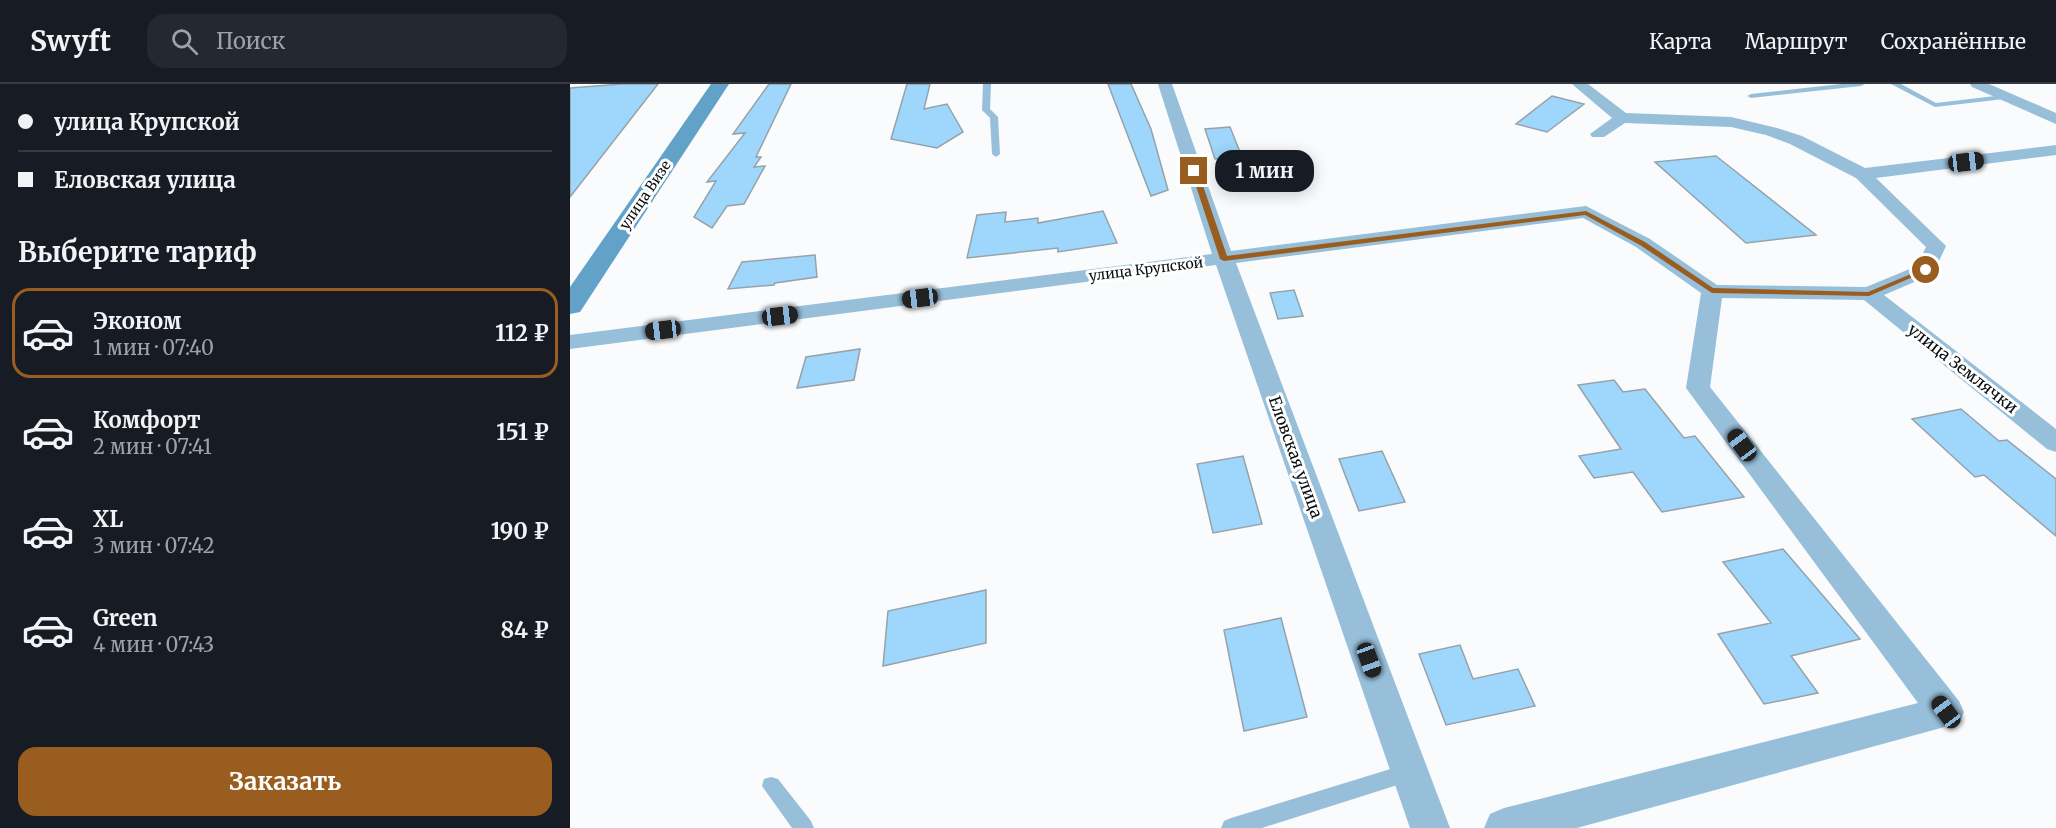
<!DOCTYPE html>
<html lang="ru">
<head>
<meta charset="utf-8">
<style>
	:root { --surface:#171b24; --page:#242831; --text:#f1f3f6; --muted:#9ea1a6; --line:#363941; --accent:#995d1f }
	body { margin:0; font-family:Merriweather,serif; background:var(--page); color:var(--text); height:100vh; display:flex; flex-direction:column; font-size:22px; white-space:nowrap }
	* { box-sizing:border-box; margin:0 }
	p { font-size:20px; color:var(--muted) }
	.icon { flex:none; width:33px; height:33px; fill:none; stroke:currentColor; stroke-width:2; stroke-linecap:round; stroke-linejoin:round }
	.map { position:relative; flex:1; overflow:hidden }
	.details { display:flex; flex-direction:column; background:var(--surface); width:570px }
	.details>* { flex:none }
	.top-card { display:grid; align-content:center; height:132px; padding:0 18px; background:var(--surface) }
	.end { position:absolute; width:27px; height:27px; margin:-14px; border:8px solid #995d1f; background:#fff; box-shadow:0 0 0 3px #fff }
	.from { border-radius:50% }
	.bubble { position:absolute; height:42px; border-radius:18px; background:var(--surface); box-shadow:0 3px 15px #0003; font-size:20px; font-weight:700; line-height:42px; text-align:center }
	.car { position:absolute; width:18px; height:36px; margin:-18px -9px; border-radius:8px; box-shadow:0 0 4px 2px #0007; background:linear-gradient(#222 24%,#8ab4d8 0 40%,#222 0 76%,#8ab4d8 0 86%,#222 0) }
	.top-card b { display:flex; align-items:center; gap:21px; height:57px; font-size:22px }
	.top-card b+b { border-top:2px solid var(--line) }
	.top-card i { width:15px; height:15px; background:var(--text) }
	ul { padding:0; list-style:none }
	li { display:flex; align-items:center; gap:18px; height:90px; margin:0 12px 9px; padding:0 6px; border:3px solid transparent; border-radius:18px }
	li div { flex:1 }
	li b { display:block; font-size:22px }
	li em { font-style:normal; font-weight:700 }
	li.on { border-color:var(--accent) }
	li>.icon { width:54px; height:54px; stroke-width:1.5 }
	h2 { padding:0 18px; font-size:27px; line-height:72px }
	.action { display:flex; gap:12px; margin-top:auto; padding:12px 18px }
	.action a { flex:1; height:69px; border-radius:18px; background:var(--accent); color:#fff; font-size:24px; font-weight:700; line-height:69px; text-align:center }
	header { display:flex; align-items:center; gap:36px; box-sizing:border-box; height:84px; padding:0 30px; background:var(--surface); border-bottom:2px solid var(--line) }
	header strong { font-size:28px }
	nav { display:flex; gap:33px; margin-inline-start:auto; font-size:21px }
	.search { width:420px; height:54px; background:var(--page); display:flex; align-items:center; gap:15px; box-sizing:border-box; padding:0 21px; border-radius:18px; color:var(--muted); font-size:22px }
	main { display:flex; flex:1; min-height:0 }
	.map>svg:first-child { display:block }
	.building { fill:#9ed7fb; stroke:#96a2aa; stroke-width:1.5 }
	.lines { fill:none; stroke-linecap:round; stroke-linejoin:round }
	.lane { fill:#97bfda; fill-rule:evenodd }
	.street { fill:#97bfda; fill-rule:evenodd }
	.secondary { fill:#62a1c8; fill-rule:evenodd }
	.route { fill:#995d1f }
	.labels { text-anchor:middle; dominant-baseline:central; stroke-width:6; stroke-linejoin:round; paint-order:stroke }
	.far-street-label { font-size:14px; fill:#080d0f; stroke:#fff }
	.street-label { font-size:16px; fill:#080d0f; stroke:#fff }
</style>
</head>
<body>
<header>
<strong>Swyft</strong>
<div class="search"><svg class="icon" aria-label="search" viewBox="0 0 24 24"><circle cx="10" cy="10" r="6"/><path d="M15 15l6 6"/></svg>Поиск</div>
<nav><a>Карта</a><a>Маршрут</a><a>Сохранённые</a></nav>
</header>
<main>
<section class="details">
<div class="top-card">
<b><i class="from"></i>улица Крупской</b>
<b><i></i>Еловская улица</b>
</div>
<h2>Выберите тариф</h2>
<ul>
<li class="on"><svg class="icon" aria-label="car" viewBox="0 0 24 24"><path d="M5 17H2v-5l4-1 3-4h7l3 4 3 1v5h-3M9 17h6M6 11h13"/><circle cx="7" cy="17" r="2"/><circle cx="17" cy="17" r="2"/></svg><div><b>Эконом</b><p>1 мин · 07:40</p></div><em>112 ₽</em></li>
<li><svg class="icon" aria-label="car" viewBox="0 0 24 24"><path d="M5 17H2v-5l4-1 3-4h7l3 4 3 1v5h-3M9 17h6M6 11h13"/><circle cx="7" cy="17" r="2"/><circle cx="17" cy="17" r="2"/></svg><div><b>Комфорт</b><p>2 мин · 07:41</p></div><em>151 ₽</em></li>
<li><svg class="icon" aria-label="car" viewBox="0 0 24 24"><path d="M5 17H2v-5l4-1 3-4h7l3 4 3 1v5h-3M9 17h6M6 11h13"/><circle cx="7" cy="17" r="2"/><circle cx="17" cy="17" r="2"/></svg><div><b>XL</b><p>3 мин · 07:42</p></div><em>190 ₽</em></li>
<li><svg class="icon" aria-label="car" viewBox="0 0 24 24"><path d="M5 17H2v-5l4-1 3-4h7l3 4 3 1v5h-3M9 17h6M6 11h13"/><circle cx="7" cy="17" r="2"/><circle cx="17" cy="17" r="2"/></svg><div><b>Green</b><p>4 мин · 07:43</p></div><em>84 ₽</em></li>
</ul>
<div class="action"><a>Заказать</a></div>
</section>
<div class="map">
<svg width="1486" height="744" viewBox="0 0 1486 744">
	<rect width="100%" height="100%" fill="#f9fbfd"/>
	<!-- building -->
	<path class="building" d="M 52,0 L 88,0 L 0,113 L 0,4 Z
		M 199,0 L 221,0 L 186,73 L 191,73 L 184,83 L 195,82 L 174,120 L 157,122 L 142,144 L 124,133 L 146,97 L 137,98 L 175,49 L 163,50 Z
		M 337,0 L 360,0 L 354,25 L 377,20 L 393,48 L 367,64 L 321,55 Z
		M 538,0 L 561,0 L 581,45 L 598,106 L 581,112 Z
		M 982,12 L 1014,20 L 977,48 L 946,40 Z
		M 660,43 L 672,73 L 645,75 L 635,45 Z
		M 1146,72 L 1246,151 L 1176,159 L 1085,78 Z
		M 533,127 L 547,159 L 488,168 L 488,164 L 397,174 L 407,131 L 436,128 L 435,138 L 468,134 L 468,139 Z
		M 245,171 L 247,193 L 205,199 L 204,201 L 158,205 L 172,178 Z
		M 724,206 L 733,232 L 708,235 L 700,209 Z
		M 290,265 L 284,296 L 227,304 L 236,273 Z
		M 1044,296 L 1053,308 L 1075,305 L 1114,354 L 1125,352 L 1174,413 L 1092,428 L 1063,388 L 1024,394 L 1009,372 L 1051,365 L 1008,301 Z
		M 1391,325 L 1429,357 L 1437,356 L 1486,395 L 1486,452 L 1414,391 L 1405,393 L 1342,335 Z
		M 812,367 L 835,418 L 789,427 L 769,375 Z
		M 673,372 L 692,440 L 643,449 L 627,380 Z
		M 1213,465 L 1290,555 L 1221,572 L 1248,609 L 1194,620 L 1148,550 L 1201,539 L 1153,478 Z
		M 416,506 L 416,559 L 313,582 L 318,527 Z
		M 711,534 L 737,633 L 674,647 L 654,546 Z
		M 890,561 L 903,595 L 948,585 L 965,622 L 876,641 L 849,570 Z"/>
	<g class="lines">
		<!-- lane -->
		<path class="lane" d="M 413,0 L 421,0 L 420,25 L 428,33 L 430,70 L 426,73 L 422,70 L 420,34 L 412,26 Z
			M 1271,0 L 1295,0 L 1291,2 L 1181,14 L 1177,12 L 1181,10 Z
			M 1321,0 L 1331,0 L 1366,19 L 1434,11 L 1438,13 L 1434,15 L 1365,23 Z
			M 840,679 L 847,682 L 849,688 L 847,694 L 840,697 L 692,744 L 651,744 L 654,737 L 661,734 Z
			M 201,693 L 208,695 L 241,737 L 244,744 L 222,744 L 192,702 L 194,695 Z"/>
		<!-- street -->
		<path class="street" d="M 588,0 L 602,0 L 661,167 L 1016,122 L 1080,155 L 1147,201 L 1296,203 L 1347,182 L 1356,163 L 1286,94 L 1220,60 L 1196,51 L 1161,43 L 1055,39 L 1034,53 L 1022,53 L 1020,50 L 1042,34 L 1002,0 L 1018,0 L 1056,29 L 1161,33 L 1207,44 L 1232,52 L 1295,84 L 1486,61 L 1486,71 L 1306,94 L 1376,162 L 1363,190 L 1314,211 L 1486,345 L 1486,368 L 1477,365 L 1294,216 L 1152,214 L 1140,303 L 1389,617 L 1394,628 L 1389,639 L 1007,744 L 914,744 L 920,730 L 934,724 L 1348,619 L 1116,304 L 1131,209 L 1066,163 L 1013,134 L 666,179 L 880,744 L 840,744 L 646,181 L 0,265 L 0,251 L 642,170 Z
			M 1400,0 L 1419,0 L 1486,29 L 1486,40 L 1402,3 Z"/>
		<!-- secondary -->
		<path class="secondary" d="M 141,0 L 159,0 L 10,228 L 0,230 L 0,203 Z"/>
	</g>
	<!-- route -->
	<path class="route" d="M 624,86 L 628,87 L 657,172 L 1016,127 L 1075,158 L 1143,204 L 1298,208 L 1353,185 L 1359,186 L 1299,212 L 1142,209 L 1070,161 L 1015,131 L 654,177 L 650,175 L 621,87 Z"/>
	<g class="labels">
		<!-- far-street labels -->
		<g class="far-street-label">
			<text transform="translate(75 111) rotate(-56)">улица Визе</text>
			<text transform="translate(576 185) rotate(-7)">улица Крупской</text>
		</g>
		<!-- street labels -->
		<g class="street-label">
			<text transform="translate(1393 284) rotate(38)">улица Землячки</text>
			<text transform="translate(726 373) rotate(70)">Еловская улица</text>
		</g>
	</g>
</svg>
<i class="end from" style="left:1356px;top:186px"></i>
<i class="end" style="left:624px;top:87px"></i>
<div class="bubble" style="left:645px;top:66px;width:99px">1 мин</div>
<i class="car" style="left:1396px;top:78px;rotate:83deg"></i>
<i class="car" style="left:350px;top:214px;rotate:263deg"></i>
<i class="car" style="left:210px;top:232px;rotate:83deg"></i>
<i class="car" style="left:93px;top:246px;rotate:263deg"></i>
<i class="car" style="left:1172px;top:361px;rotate:323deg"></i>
<i class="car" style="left:799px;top:576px;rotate:160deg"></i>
<i class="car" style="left:1376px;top:628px;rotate:323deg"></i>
</div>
</main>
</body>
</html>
